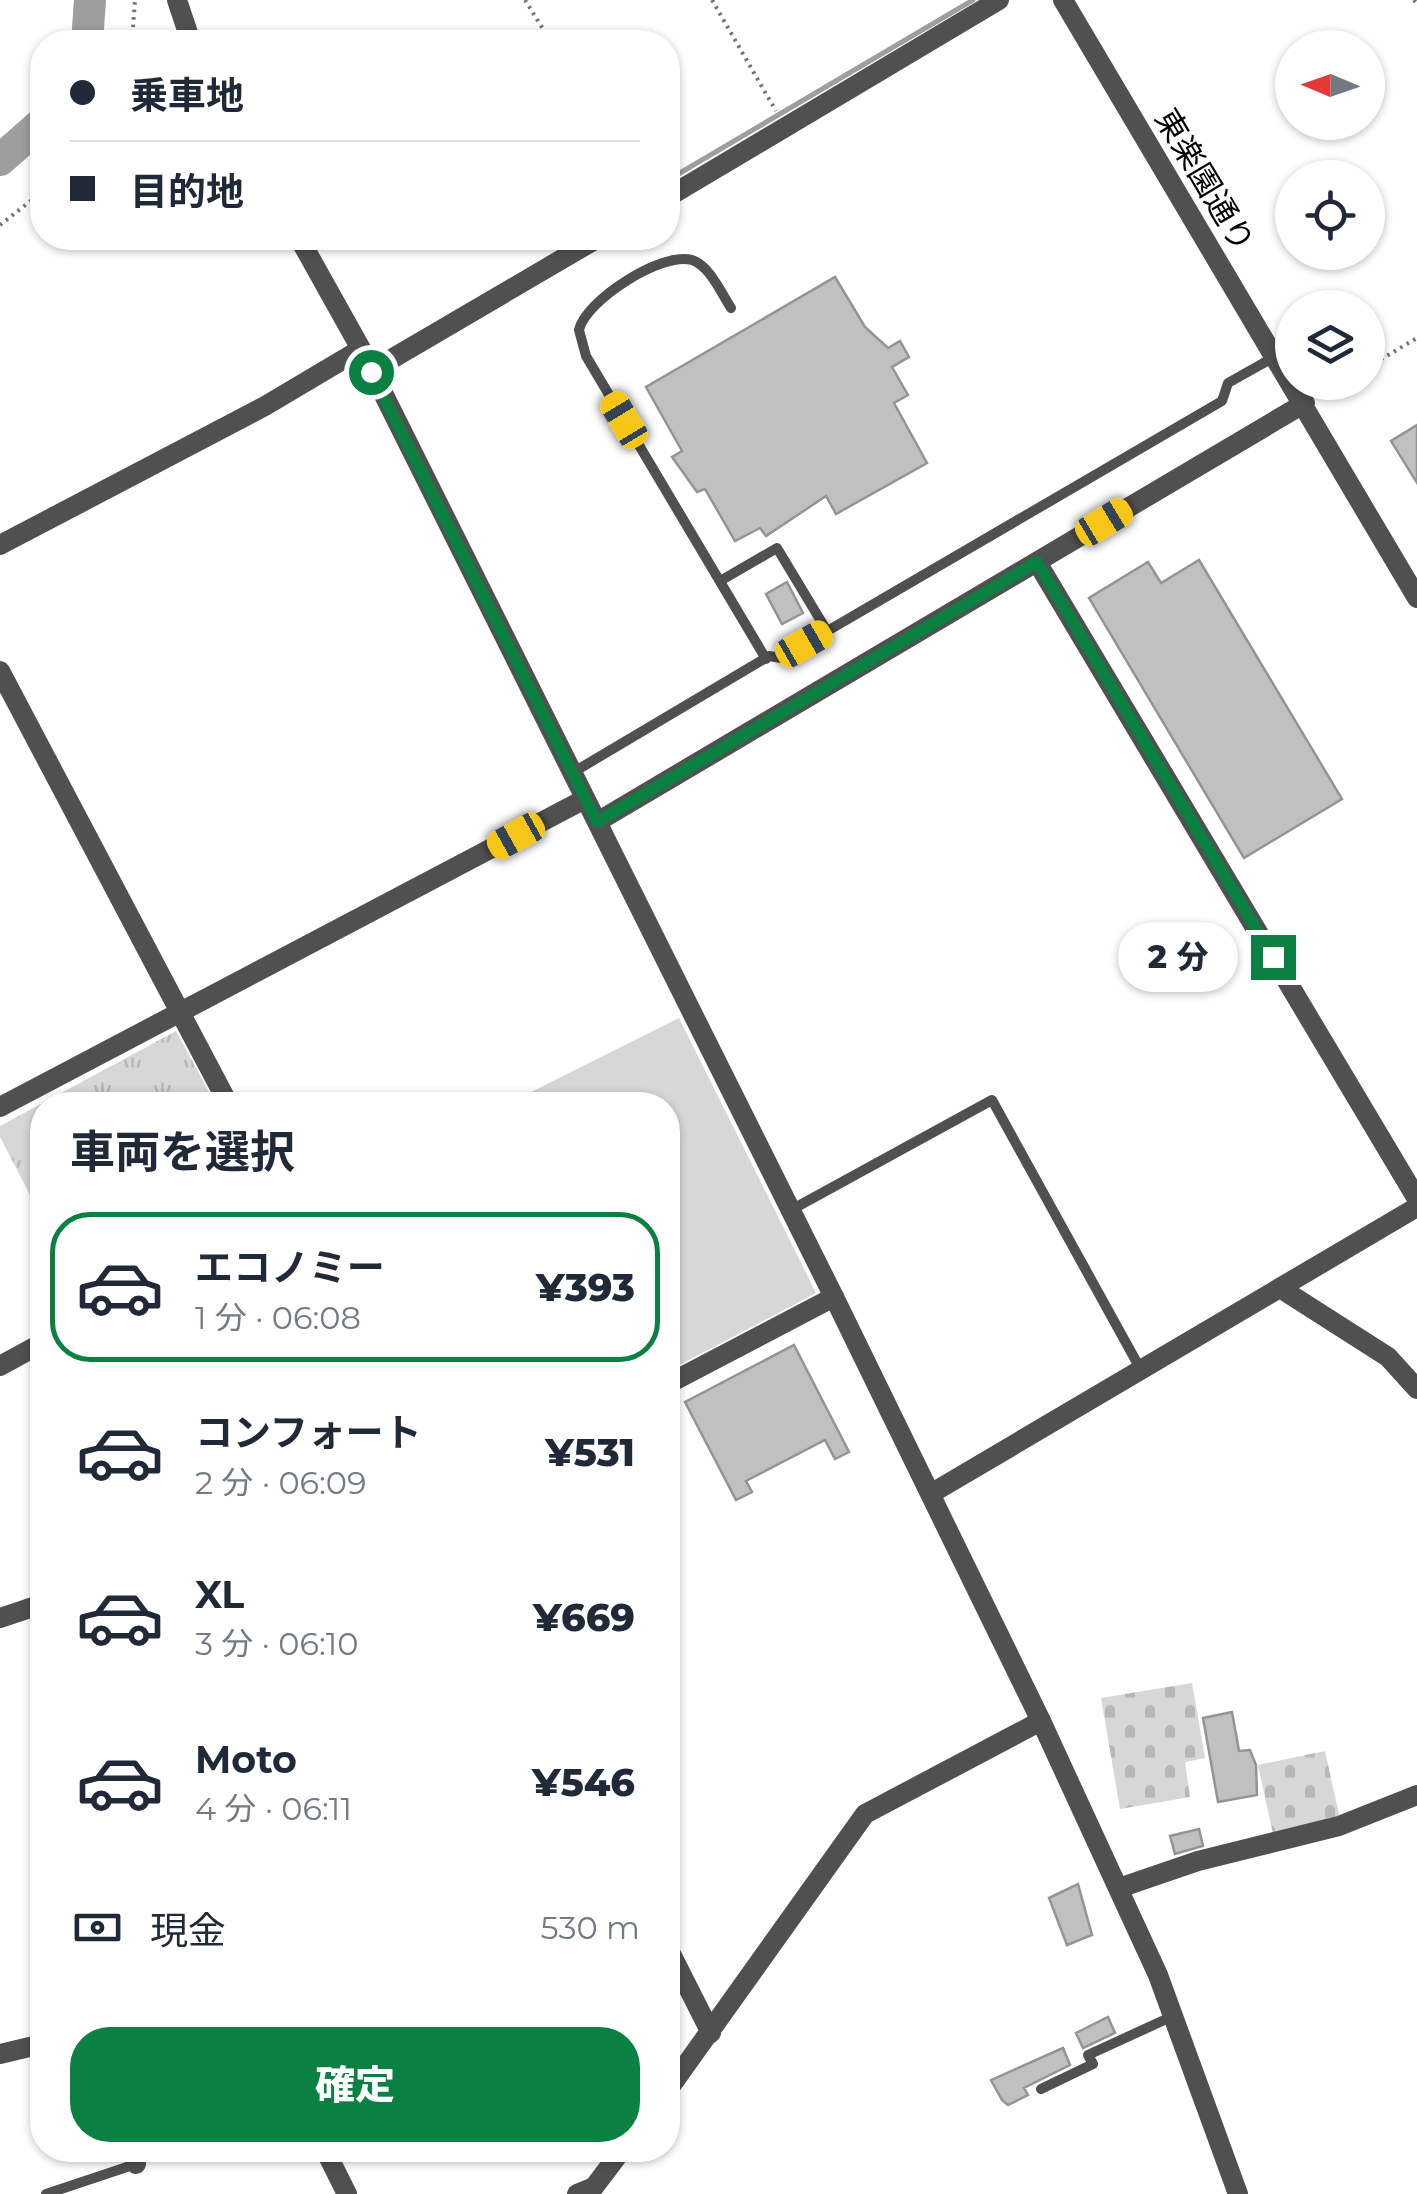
<!DOCTYPE html>
<html lang="ja">
<head>
<meta charset="utf-8">
<style>
	:root { --surface:#fff; --page:#f6f6f7; --text:#1f2937; --muted:#747a83; --line:#e0e1e3; --accent:#0b8043 }
	body { margin:0; font-family:Montserrat,"Noto Sans JP",sans-serif; background:var(--page); color:var(--text); height:100vh; display:flex; flex-direction:column; font-size:38px; white-space:nowrap }
	* { box-sizing:border-box; margin:0 }
	p { font-size:32px; color:var(--muted) }
	.icon { flex:none; width:55px; height:55px; fill:none; stroke:currentColor; stroke-width:2; stroke-linecap:round; stroke-linejoin:round }
	.map { position:relative; flex:1; overflow:hidden }
	.panel { position:absolute; left:30px; top:1092px; width:650px; height:1070px; display:flex; flex-direction:column; background:var(--surface); border-radius:40px; box-shadow:0 2px 8px #0004 }
	.panel>* { flex:none }
	.top-card { position:absolute; left:30px; top:30px; width:650px; height:220px; border-radius:40px; box-shadow:0 2px 8px #0004; display:grid; align-content:center; height:220px; padding:0 40px; background:var(--surface) }
	.needle { width:65px; rotate:272deg }
	.tools { position:absolute; left:1275px; top:30px; display:grid; gap:20px }
	.tools a { display:grid; place-items:center; width:110px; height:110px; border-radius:50%; background:var(--surface); box-shadow:0 2px 8px #0004; font-size:50px }
	.end { position:absolute; width:45px; height:45px; margin:-22px; border:12px solid #0b8043; background:#fff; box-shadow:0 0 0 5px #fff }
	.from { border-radius:50% }
	.bubble { position:absolute; height:70px; border-radius:35px; background:var(--surface); box-shadow:0 2px 8px #0004; font-size:32px; font-weight:800; line-height:70px; text-align:center }
	.car { position:absolute; width:30px; height:60px; margin:-30px -15px; border-radius:12px; box-shadow:0 0 8px 2px #0007; background:linear-gradient(#f5c518 24%,#345 0 40%,#f5c518 0 76%,#345 0 86%,#f5c518 0) }
	.top-card b { display:flex; align-items:center; gap:35px; height:95px; font-size:38px }
	.top-card b+b { border-top:2px solid var(--line) }
	.top-card i { width:25px; height:25px; background:var(--text) }
	ul { padding:0; list-style:none }
	li { display:flex; align-items:center; gap:30px; height:150px; margin:0 20px 15px; padding:0 20px; border:5px solid transparent; border-radius:40px }
	li div { flex:1 }
	li b { display:block; font-size:38px }
	li em { font-style:normal; font-weight:800 }
	li.current { border-color:var(--accent) }
	li>.icon { width:90px; height:90px; stroke-width:1.5 }
	h2 { padding:0 40px; font-size:45px; line-height:120px }
	.pay { display:flex; align-items:center; gap:25px; height:110px; padding:0 40px; font-size:38px }
	.pay p { margin-inline-start:auto }
	.primary-button { display:flex; gap:20px; margin-top:auto; padding:20px 40px }
	.primary-button a { flex:1; height:115px; border-radius:40px; background:var(--accent); color:#fff; font-size:40px; font-weight:800; line-height:115px; text-align:center }
	.map>svg:first-child { display:block }
	.grass { fill:url(#grass-tufts) }
	.cemetery { fill:url(#cemetery-stones) }
	.pitch { fill:#d7d7d7 }
	.lines { fill:none; stroke-linecap:round; stroke-linejoin:round }
	.stream { stroke:#9e9e9e; stroke-width:5 }
	.river { stroke:#9e9e9e; stroke-width:32 }
	.building { fill:#c0c0c0; stroke:#949494; stroke-width:2.5 }
	.path { stroke:#727272; stroke-width:4; stroke-dasharray:2.5 5; stroke-linecap:butt }
	.service { stroke:#505050; stroke-width:10 }
	.minor { stroke:#505050; stroke-width:20 }
	.tertiary { stroke:#505050; stroke-width:20 }
	.route { stroke:#0b8043; stroke-width:12 }
	.labels { text-anchor:middle; dominant-baseline:central; stroke-width:8; stroke-linejoin:round; paint-order:stroke }
	.street-label { font-size:32px; fill:#000; stroke:#fff }
</style>
</head>
<body>
<div class="map">
<svg width="1417" height="2194" viewBox="0 0 1417 2194">
	<defs>
		<pattern id="grass-tufts" width="24" height="20" patternUnits="userSpaceOnUse" patternTransform="scale(2.5)"><rect width="24" height="20" fill="#d7d7d7"/><path d="M3 7l-1-3M5 7V3M7 7l1-3M15 17l-1-3M17 17v-4M19 17l1-3" fill="none" stroke="#b7b7b7"/></pattern>
		<pattern id="cemetery-stones" width="16" height="16" patternUnits="userSpaceOnUse" patternTransform="scale(2.5)"><rect width="16" height="16" fill="#d7d7d7"/><path d="M2 7V4a2 2 0 0 1 4 0v3zM10 15v-3a2 2 0 0 1 4 0v3z" fill="#b7b7b7"/></pattern>
	</defs>
	<rect width="100%" height="100%" fill="#fff"/>
	<!-- grass -->
	<path class="grass" d="M 176,1031 L 216,1105 L 42,1105 L 42,1218 L 0,1137 L 0,1126 Z"/>
	<!-- cemetery -->
	<path class="cemetery" d="M 1192,1683 L 1205,1758 L 1185,1762 L 1190,1797 L 1120,1809 L 1101,1698 Z
		M 1325,1751 L 1340,1819 L 1273,1834 L 1258,1765 Z"/>
	<!-- pitch -->
	<path class="pitch" d="M 679,1018 L 816,1293 L 668,1371 L 668,1105 L 505,1105 Z"/>
	<g class="lines">
		<!-- stream -->
		<path class="stream" d="M 668,180 L 973,0"/>
		<!-- river -->
		<path class="river" d="M 87,42 L 90,0
			M 0,160 L 42,123"/>
	</g>
	<!-- building -->
	<path class="building" d="M 835,277 L 865,327 L 888,348 L 900,341 L 909,357 L 892,367 L 908,395 L 894,403 L 927,463 L 836,514 L 826,496 L 766,536 L 760,528 L 735,541 L 705,489 L 697,492 L 672,457 L 682,451 L 646,387 Z
		M 1417,425 L 1417,483 L 1391,441 Z
		M 1199,560 L 1342,799 L 1244,858 L 1089,598 L 1148,562 L 1161,583 Z
		M 787,582 L 803,613 L 782,624 L 766,594 Z
		M 794,1345 L 849,1452 L 835,1459 L 825,1440 L 746,1481 L 752,1492 L 736,1500 L 685,1402 Z
		M 1232,1712 L 1239,1751 L 1250,1750 L 1256,1765 L 1257,1795 L 1218,1802 L 1203,1718 Z
		M 1199,1829 L 1203,1846 L 1175,1854 L 1170,1836 Z
		M 1078,1884 L 1092,1935 L 1067,1945 L 1049,1898 Z
		M 1108,2017 L 1115,2033 L 1083,2048 L 1076,2033 Z
		M 1063,2048 L 1070,2065 L 1024,2088 L 1028,2095 L 1008,2105 L 1002,2100 L 991,2080 Z"/>
	<g class="lines">
		<!-- path -->
		<path class="path" d="M 525,0 L 551,42
			M 712,0 L 776,111
			M 1414,0 L 1417,4
			M 132,42 L 135,0
			M 0,225 L 42,192
			M 1368,367 L 1417,338
			M 1322,393 L 1340,382"/>
		<!-- service -->
		<path class="service" d="M 731,308 C 721,293 710,266 692,260 C 662,251 585,301 579,330 L 586,356 L 766,659
			M 720,581 L 777,548 L 827,631
			M 572,773 L 769,656 L 781,658 L 1222,401 L 1228,383 L 1276,356
			M 791,1210 L 992,1100 L 1141,1370
			M 1041,2089 L 1093,2064 L 1088,2055 L 1173,2016
			M 46,2194 L 136,2164"/>
		<!-- minor -->
		<path class="minor" d="M 177,0 L 191,42
			M 299,238 L 361,349
			M 1037,562 L 1417,1199
			M 0,671 L 229,1105
			M 0,1107 L 585,799
			M 1280,1288 L 1388,1357 L 1417,1389
			M 0,1366 L 42,1343
			M 668,1384 L 834,1297
			M 932,1493 L 1417,1207
			M 1119,1888 L 1198,1861 L 1339,1826 L 1417,1795
			M 668,1948 L 711,2033
			M 0,2054 L 42,2044
			M 668,2090 L 865,1814 L 1041,1721
			M 132,2150 L 136,2164
			M 577,2194 L 594,2187 L 622,2150"/>
		<!-- tertiary -->
		<path class="tertiary" d="M 1063,0 L 1417,598
			M 668,197 L 999,0
			M 371,371 L 598,238
			M 0,545 L 265,406 L 361,349 L 834,1297 L 1041,1721 L 1158,1975 L 1238,2194
			M 597,822 L 1305,403
			M 0,1618 L 36,1606 L 42,1623
			M 325,2150 L 347,2194"/>
	</g>
	<g class="lines">
		<!-- route -->
		<path class="route" d="M 371,372 L 597,822 L 1037,562 L 1273,957"/>
	</g>
	<g class="labels">
		<!-- street labels -->
		<g class="street-label">
			<text transform="translate(1205 180) rotate(59)">東楽園通り</text>
		</g>
	</g>
</svg>
<div class="tools">
<a><svg class="needle" viewBox="-14 -14 28 28"><path d="M0-13l5 13h-10z" fill="#e53935"/><path d="M0 13l5-13h-10z" fill="#747a83"/></svg></a>
<a><svg class="icon" aria-label="locate" viewBox="0 0 24 24"><circle cx="12" cy="12" r="6"/><path d="M12 2v4M12 18v4M2 12h4M18 12h4"/></svg></a>
<a><svg class="icon" aria-label="layers" viewBox="0 0 24 24"><path d="M12 4l9 5-9 5-9-5zM3 14l9 5 9-5"/></svg></a>
</div>
<i class="end from" style="left:371px;top:372px"></i>
<i class="end" style="left:1273px;top:957px"></i>
<div class="bubble" style="left:1118px;top:922px;width:120px">2 分</div>
<i class="car" style="left:624px;top:420px;rotate:329deg"></i>
<i class="car" style="left:1104px;top:522px;rotate:59deg"></i>
<i class="car" style="left:804px;top:644px;rotate:60deg"></i>
<i class="car" style="left:516px;top:836px;rotate:241deg"></i>
<div class="top-card">
<b><i class="from"></i>乗車地</b>
<b><i></i>目的地</b>
</div>
<section class="panel">
<h2>車両を選択</h2>
<ul>
<li class="current"><svg class="icon" aria-label="car" viewBox="0 0 24 24"><path d="M5 17H2v-5l4-1 3-4h7l3 4 3 1v5h-3M9 17h6M6 11h13"/><circle cx="7" cy="17" r="2"/><circle cx="17" cy="17" r="2"/></svg><div><b>エコノミー</b><p>1 分 · 06:08</p></div><em>¥393</em></li>
<li><svg class="icon" aria-label="car" viewBox="0 0 24 24"><path d="M5 17H2v-5l4-1 3-4h7l3 4 3 1v5h-3M9 17h6M6 11h13"/><circle cx="7" cy="17" r="2"/><circle cx="17" cy="17" r="2"/></svg><div><b>コンフォート</b><p>2 分 · 06:09</p></div><em>¥531</em></li>
<li><svg class="icon" aria-label="car" viewBox="0 0 24 24"><path d="M5 17H2v-5l4-1 3-4h7l3 4 3 1v5h-3M9 17h6M6 11h13"/><circle cx="7" cy="17" r="2"/><circle cx="17" cy="17" r="2"/></svg><div><b>XL</b><p>3 分 · 06:10</p></div><em>¥669</em></li>
<li><svg class="icon" aria-label="car" viewBox="0 0 24 24"><path d="M5 17H2v-5l4-1 3-4h7l3 4 3 1v5h-3M9 17h6M6 11h13"/><circle cx="7" cy="17" r="2"/><circle cx="17" cy="17" r="2"/></svg><div><b>Moto</b><p>4 分 · 06:11</p></div><em>¥546</em></li>
</ul>
<div class="pay"><svg class="icon" aria-label="cash" viewBox="0 0 24 24"><path d="M3 7h18v10H3z"/><circle cx="12" cy="12" r="2"/></svg>現金<p>530 m</p></div>
<div class="primary-button"><a>確定</a></div>
</section>
</div>
</body>
</html>
